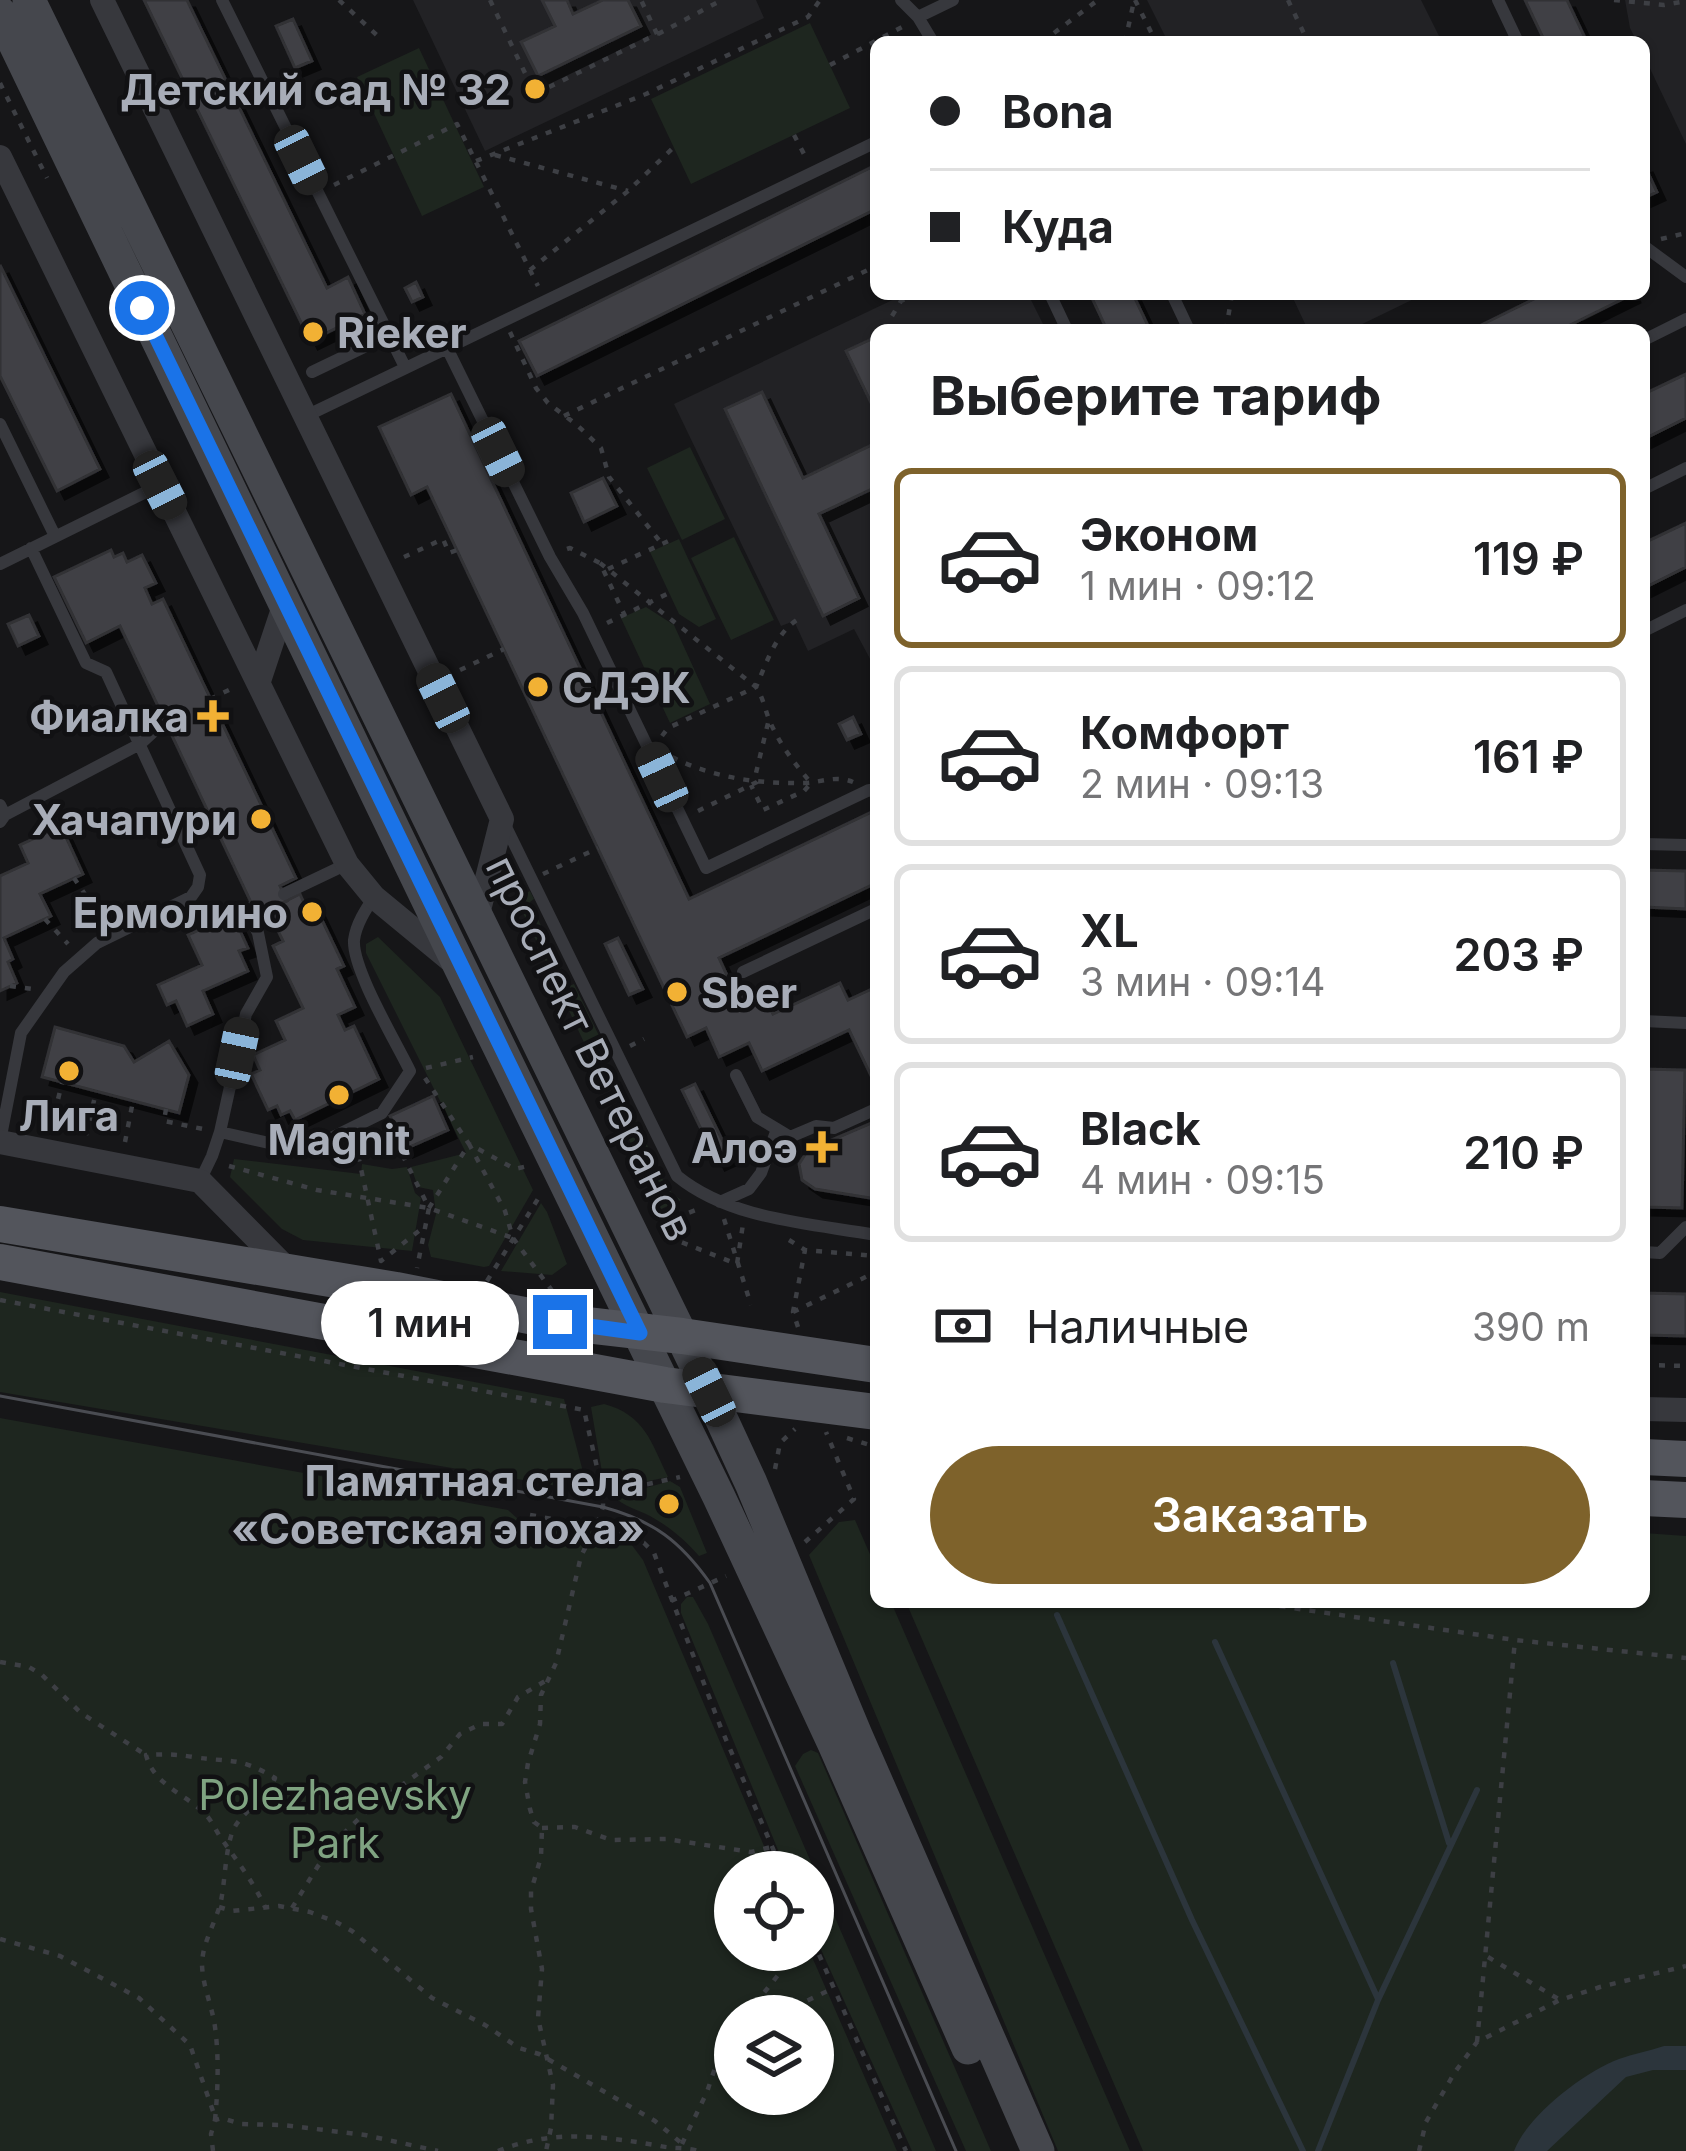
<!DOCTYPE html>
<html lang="ru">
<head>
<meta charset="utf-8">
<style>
	:root { --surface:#fff; --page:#f2f2f2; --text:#202124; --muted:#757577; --line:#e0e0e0; --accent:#7e622b }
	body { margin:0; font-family:Inter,sans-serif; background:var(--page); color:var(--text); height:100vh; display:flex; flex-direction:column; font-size:45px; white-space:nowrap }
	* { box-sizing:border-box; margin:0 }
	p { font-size:39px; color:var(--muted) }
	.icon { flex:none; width:66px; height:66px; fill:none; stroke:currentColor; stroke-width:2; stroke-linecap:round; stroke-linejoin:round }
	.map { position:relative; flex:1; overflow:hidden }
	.panel { position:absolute; left:870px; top:324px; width:780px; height:1284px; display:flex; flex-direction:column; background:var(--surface); border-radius:18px; box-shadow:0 3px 9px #0004 }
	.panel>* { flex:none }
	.top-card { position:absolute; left:870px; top:36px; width:780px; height:264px; border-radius:18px; box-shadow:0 3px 9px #0004; display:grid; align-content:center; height:264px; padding:0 60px; background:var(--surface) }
	.buttons { position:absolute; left:714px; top:1851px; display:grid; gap:24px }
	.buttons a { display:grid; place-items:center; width:120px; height:120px; border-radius:50%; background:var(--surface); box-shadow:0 3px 9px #0004; font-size:60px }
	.end { position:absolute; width:54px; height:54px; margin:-27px; border:15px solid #1a73e8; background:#fff; box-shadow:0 0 0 6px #fff }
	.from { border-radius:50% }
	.bubble { position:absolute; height:84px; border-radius:42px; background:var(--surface); box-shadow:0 3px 9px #0004; font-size:39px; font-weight:600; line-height:84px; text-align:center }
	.car { position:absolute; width:36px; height:72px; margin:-36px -18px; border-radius:15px; box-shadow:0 0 9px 3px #0007; background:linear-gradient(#222 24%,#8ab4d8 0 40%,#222 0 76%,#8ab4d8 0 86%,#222 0) }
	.top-card b { display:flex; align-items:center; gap:42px; height:114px; font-size:45px }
	.top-card b+b { border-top:3px solid var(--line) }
	.top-card i { width:30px; height:30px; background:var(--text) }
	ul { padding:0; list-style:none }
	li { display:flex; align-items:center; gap:36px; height:180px; margin:0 24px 18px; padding:0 36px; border:6px solid var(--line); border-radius:18px }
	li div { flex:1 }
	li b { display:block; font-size:45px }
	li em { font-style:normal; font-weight:600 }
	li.selected { border-color:var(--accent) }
	li>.icon { width:108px; height:108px; stroke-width:1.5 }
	h2 { padding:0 60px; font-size:54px; line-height:144px }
	.pay { display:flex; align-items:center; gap:30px; height:132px; padding:0 60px; font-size:45px }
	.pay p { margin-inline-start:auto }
	.primary-button { display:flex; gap:24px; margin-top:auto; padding:24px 60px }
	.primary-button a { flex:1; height:138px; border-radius:72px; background:var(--accent); color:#fff; font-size:48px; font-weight:600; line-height:138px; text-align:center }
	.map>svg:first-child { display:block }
	.built { fill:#222225 }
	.green { fill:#1e261f; fill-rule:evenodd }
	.water { fill:#2c353c }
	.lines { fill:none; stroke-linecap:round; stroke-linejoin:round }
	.stream { stroke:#2c353c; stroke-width:6 }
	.building { fill:#404145; stroke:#303034; stroke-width:3; filter:url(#shadow) }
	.path { stroke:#3d3f44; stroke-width:4.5; stroke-dasharray:6 9; stroke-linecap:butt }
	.service { stroke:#37383d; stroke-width:12 }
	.minor { stroke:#37383d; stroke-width:24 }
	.secondary { stroke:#45474d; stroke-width:33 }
	.primary { stroke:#53555c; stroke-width:36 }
	.tram { stroke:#4a4c52; stroke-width:3 }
	.route { stroke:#1a73e8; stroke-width:15 }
	.poi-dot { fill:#f2b134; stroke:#111113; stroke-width:4.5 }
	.labels { text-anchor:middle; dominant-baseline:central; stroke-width:9; stroke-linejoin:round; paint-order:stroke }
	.poi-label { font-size:42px; font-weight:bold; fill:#a8adb8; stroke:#111113; text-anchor:end }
	.street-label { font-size:42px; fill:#a8adb8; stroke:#111113 }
	.park-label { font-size:42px; fill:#7fa381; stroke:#111113 }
</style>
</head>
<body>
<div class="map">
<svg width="1686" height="2151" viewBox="0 0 1686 2151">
	<defs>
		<filter id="shadow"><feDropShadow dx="8" dy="8" stdDeviation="0" flood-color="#0009"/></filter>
	</defs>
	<rect width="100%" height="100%" fill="#161618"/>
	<!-- built -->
	<path class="built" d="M 413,0 L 756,0 L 764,18 L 485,151 Z
		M 1147,0 L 1421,0 L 1442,42 L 1168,42 Z
		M 1625,0 L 1686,0 L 1686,144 L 1644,56 L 1644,42 L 1637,42 L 1630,28 Z
		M 905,294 L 1028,294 L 1046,330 L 876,330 L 876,670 L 854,629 L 808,651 L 794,621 L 781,626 L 674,404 Z
		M 1291,294 L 1424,294 L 1350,330 L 1308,330 Z"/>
	<!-- green -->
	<path class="green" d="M 810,23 L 850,108 L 691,184 L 651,99 Z
		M 419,48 L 484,187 L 422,216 L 357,77 Z
		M 690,447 L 725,519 L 682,540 L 647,468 Z
		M 734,537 L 774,620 L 731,640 L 691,558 Z
		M 679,539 L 716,619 L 699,627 L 679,614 L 650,552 Z
		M 646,607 L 674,625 L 710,704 L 670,723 L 621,618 Z
		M 530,891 L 534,899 L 530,902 L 569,986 L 574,984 L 603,1044 L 588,1051 L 516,898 Z
		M 378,937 L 440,997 L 533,1190 L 489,1266 L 484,1267 L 431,1257 L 428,1245 L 436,1214 L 433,1190 L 418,1187 L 411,1167 L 466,1153 L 366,953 L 366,944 Z
		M 628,1103 L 664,1182 L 672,1193 L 681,1200 L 661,1209 L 615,1109 Z
		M 234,1159 L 361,1174 L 362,1164 L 392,1169 L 407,1167 L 415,1193 L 421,1198 L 412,1251 L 303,1240 L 282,1229 L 230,1177 Z
		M 541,1203 L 547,1212 L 567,1264 L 552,1275 L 501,1271 Z
		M 0,1292 L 564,1399 L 588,1491 L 0,1392 Z
		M 604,1404 C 645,1415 651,1442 668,1477 L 605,1490 L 591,1407 Z
		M 0,1418 L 508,1510 L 518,1519 L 614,1535 L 631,1544 L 643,1560 L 775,1872 L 735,1872 L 735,1950 L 809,1950 L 897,2151 L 0,2151 ZM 735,2016 L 813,2016 L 813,2094 L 735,2094 Z
		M 670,1481 L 680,1487 L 707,1553 L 699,1556 C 684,1539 670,1527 650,1516 C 638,1510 624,1506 614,1497 Z
		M 855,1520 L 876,1568 L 876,1602 L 891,1602 L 1130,2151 L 1058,2151 L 809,1555 L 839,1522 Z
		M 1644,1533 L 1686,1536 L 1686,2151 L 1143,2151 L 906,1602 L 1644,1602 Z
		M 687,1597 L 693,1597 L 708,1624 L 936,2151 L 912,2151 L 813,1932 L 813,1872 L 787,1872 L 681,1613 L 681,1604 Z
		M 811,1750 L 818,1753 L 991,2151 L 966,2151 L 795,1766 L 803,1754 Z"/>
	<!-- water -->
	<path class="water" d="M 1664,2046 L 1686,2046 L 1686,2070 L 1653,2070 L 1626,2077 L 1547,2151 L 1514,2151 C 1527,2116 1584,2072 1619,2059 C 1633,2054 1649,2051 1664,2046 Z"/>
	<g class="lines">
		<!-- stream -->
		<path class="stream" d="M 1057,1615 L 1192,1920 L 1303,2151
			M 1215,1642 L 1378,1999
			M 1393,1663 L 1449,1843
			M 1318,2151 L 1378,2000 L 1477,1790"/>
	</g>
	<!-- building -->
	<path class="building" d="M 144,0 L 187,0 L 327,288 L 348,277 L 365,314 L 310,341 Z
		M 542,0 L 567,0 L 573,14 L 603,0 L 628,0 L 641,26 L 538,76 L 521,42 L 555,26 Z
		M 1525,0 L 1567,0 L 1587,42 L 1545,42 Z
		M 293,19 L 312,61 L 295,68 L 276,26 Z
		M 1644,164 L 1657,192 L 1644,198 Z
		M 876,165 L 876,209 L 537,376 L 519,341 Z
		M 0,265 L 100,469 L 57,491 L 0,376 Z
		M 416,282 L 423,297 L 412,302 L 405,288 Z
		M 1090,294 L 1133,294 L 1150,330 L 1107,330 Z
		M 1544,294 L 1633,294 L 1560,330 L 1471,330 Z
		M 876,337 L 876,413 L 846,351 Z
		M 1686,374 L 1686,418 L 1644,439 L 1644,394 Z
		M 762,392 L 803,478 L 876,443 L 876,487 L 819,514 L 859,598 L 823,616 L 725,409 Z
		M 451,394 L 689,899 L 876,810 L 876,883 L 719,958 L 738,999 L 761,989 L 773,1014 L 840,983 L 848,1000 L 876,987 L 876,1079 L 873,1080 L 849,1030 L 762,1071 L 749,1043 L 719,1057 L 706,1028 L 687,1037 L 427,487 L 411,495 L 379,427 Z
		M 603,478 L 617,506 L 584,522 L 571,493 Z
		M 1686,523 L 1686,567 L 1644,588 L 1644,543 Z
		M 111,550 L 114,557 L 123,553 L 127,562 L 142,555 L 156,583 L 145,588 L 152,604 L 163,599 L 296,878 L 280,886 L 287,901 L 257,915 L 120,626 L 86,643 L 54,577 Z
		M 29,615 L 39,636 L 18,646 L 8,624 Z
		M 853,717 L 861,734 L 847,740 L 839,724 Z
		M 61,826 L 83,874 L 40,894 L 51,916 L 4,938 L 13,959 L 8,962 L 17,983 L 0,991 L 0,876 L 28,863 L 20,845 Z
		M 1644,870 L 1686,871 L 1686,909 L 1644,907 Z
		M 300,894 L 305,905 L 313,901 L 344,966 L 337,969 L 355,1007 L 338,1015 L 345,1030 L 354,1026 L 379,1079 L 295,1120 L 290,1111 L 281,1115 L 277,1106 L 268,1110 L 251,1074 L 260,1070 L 253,1055 L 285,1040 L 276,1021 L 303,1008 L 273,946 L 283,941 L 268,910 Z
		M 233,915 L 248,948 L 239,951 L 248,971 L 203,991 L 213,1014 L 187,1026 L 176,1001 L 167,1005 L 158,985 L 202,965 L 188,935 Z
		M 618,938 L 643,989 L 629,995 L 605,944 Z
		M 55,1027 L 124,1046 L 134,1062 L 169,1041 L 189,1075 L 179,1113 L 42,1077 Z
		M 1644,1069 L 1685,1070 L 1682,1208 L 1644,1207 Z
		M 695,1084 L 730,1156 L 717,1162 L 682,1090 Z
		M 433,1096 L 448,1130 L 405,1149 L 390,1116 Z
		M 876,1121 L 876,1199 L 815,1189 L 802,1180 L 799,1164 L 808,1150 Z
		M 1644,1293 L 1686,1294 L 1686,1336 L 1644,1335 Z"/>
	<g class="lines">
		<!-- path -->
		<path class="path" d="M 339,0 L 382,40
			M 490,0 L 535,94 L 657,34 L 641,0
			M 1135,0 L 1156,42
			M 1288,0 L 1308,42
			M 1614,0 L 1664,5 L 1686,1
			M 658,34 L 722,0
			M 1042,42 L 1098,0
			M 1125,42 L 1134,1
			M 830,65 L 904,26
			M 0,83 L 47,178
			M 794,135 L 805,156
			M 495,155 L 628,191
			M 476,161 L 646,94 L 808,17 L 820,0
			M 334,185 L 457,124 L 538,286
			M 1661,239 L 1686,233
			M 530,270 L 628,191 L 674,147
			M 892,316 L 901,301 L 916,294
			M 1226,330 L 1232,294
			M 510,332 L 536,388 L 548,403 L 577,425 L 601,448 L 609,477 L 662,544
			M 564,416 L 876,266
			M 567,549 L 570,548 L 600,563 L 625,616
			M 404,557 L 443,539 L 449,553 L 457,550
			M 600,563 L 756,687 C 764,699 765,711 771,724 C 781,746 795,764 811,783 L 804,791 L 763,810 L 751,785
			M 608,569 L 675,538
			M 607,623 L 667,594
			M 460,670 L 504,649
			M 210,699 L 233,688
			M 662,736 L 668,728 L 756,687 C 767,662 777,628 804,616
			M 672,757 C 713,778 759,784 805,783 C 823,782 836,775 853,782
			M 698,811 L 757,782 L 756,773 L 768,723
			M 543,874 L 598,848
			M 74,878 L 103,921
			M 45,919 L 68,944
			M 10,986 L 32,989
			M 630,1046 L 644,1039
			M 587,1066 L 603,1058
			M 426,1068 L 473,1057
			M 425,1078 L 469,1144 L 515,1169 L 528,1166
			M 166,1109 L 164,1121 L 203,1129
			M 51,1128 L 62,1083
			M 389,1128 L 429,1208 L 417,1268
			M 86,1135 L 96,1092
			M 355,1141 L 381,1261 L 425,1226
			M 125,1142 L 133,1101
			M 229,1166 L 317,1190 L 429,1208 L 513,1238
			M 429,1208 L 469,1144 L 505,1211 L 513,1238 L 553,1292
			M 724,1219 L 751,1305
			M 661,1223 L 696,1210
			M 668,1237 L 737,1264 L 743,1224
			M 789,1240 L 805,1250 L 876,1256
			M 487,1281 L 541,1194
			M 0,1300 L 584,1410 L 603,1494 L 603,1507 L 596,1527 L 644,1543 L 654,1553 L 721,1728 L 783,1872
			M 793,1312 L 876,1272
			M 798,1327 L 793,1312 L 805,1250
			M 1644,1365 L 1686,1366
			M 847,1438 L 876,1447
			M 775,1469 L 780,1443 L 795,1429
			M 603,1494 L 680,1477
			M 530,1515 L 596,1527 L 581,1556 L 556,1663 L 541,1695 L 540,1724 L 528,1763 L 525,1782 L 530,1809 L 534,1822 L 542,1828 L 541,1857 L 531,1891 L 531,1909 L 542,1969 L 538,2018 L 553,2085 L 551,2128 L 546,2151
			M 805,1542 L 854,1499 L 826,1432
			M 671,1601 L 726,1576
			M 1250,1602 L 1515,1640 L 1686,1658
			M 0,1662 L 29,1667 L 42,1675 L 81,1713 L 146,1755
			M 542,1828 L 575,1827 L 611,1840 L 666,1839 L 751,1852 L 771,1847
			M 219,1907 L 232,1911 L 279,1906 L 310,1912 L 336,1922 L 352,1931 L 432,1998 L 485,2025 L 519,2048 L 539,2054 L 655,2121 L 686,2147
			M 292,1908 L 318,1866 L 345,1832 L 370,1808 L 441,1757 L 460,1734 L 481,1724 L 502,1724 L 518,1697 L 547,1680
			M 0,1939 L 60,1956 L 139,1998 L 190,2045 L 214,2114
			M 813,1941 L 906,2151
			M 1488,1957 L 1560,2000
			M 755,2004 L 798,1950
			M 736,2016 L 762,2004 L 800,2004 L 832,1989
			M 1477,2042 L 1515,1640
			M 215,2120 C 218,2089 219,2057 215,2027 C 212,2005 202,1985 202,1963 C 203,1941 216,1922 221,1901 C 225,1880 225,1857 231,1836 C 237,1813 266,1802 275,1778 C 238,1756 232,1763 193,1757 C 176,1754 164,1754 146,1755 C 154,1786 187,1794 207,1816 C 213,1823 217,1833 223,1841 C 238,1862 254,1883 265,1907
			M 682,2144 L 707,2092 L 727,2032 L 735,2017
			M 213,2151 L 211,2134 L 215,2120 L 222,2118 L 241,2124 L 283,2125 L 365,2135 L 438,2151
			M 498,2151 C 552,2129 604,2136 660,2146 C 673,2149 685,2147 698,2151
			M 1419,2151 L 1426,2122 L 1455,2072 L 1477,2042 L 1560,2000 L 1600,1987 L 1686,1966"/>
		<!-- service -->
		<path class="service" d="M 222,0 L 405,367
			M 901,0 L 918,17 L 953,0
			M 1498,0 L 1518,42
			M 918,17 L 933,42
			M 1644,246 L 1686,277
			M 1050,294 L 1067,330
			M 1172,294 L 1189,330
			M 1644,340 L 1686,319
			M 447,348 L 550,557 L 583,613 L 706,868 L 869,790 L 876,791
			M 312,372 L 389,335
			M 306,416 L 876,142
			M 0,424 L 55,536
			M 1644,489 L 1686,468
			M 0,564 L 160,485
			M 1644,631 L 1686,610
			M 0,805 L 5,815 L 0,822
			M 5,815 L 140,744 L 165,721
			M 505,825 L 677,1176 C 731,1220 809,1223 876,1235
			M 1644,844 L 1686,845
			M 284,894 L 347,864
			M 743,972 L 876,909
			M 1644,1021 L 1686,1023
			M 736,1075 L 757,1117 L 790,1137 L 816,1126 L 834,1128 L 876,1109
			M 220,1132 L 305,1151 L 382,1113 L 410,1071 C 396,1042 352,969 354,940 C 356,924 366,909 374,897
			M 0,1141 L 21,1033 L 64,972 L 97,943 L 191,897 L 198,887 L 200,875 L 106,672 L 86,663 L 31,548
			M 200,1181 L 212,1156 L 220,1132 L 246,1014 L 267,977 L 258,933 L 246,910 L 253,907
			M 720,1202 L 749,1189 L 761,1173 L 777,1129
			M 1644,1252 L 1660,1253 L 1686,1227"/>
		<!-- minor -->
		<path class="minor" d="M 102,0 L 502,819 L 477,918
			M 0,157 L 347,864 L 374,897 L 454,963
			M 259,681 L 285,603
			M 0,1142 L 200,1181 L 289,1271
			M 1644,1409 L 1686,1410"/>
		<!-- secondary -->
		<path class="secondary" d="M 29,0 L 709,1392 L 751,1483 L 856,1735 L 1038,2151
			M 0,13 L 461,969 L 719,1497 L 834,1744 L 968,2048"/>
		<!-- primary -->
		<path class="primary" d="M 0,1224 L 396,1290 L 560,1322 L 682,1336 L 876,1365
			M 0,1262 L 665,1385 L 876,1412
			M 1644,1457 L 1686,1459
			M 1644,1498 L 1686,1500"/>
		<!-- tram -->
		<path class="tram" d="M 0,1396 L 603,1507 C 654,1521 680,1541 710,1583 L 956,2151"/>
	</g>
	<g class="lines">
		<!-- route -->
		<path class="route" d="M 142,308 L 640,1333 L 560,1322"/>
	</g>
	<!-- markers -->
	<g class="poi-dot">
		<circle cx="535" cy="89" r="12"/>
		<circle cx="313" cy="332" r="12"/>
		<circle cx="538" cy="687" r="12"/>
		<path d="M207 698h12v12h12v12h-12v12h-12v-12h-12v-12h12z"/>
		<circle cx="261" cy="819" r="12"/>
		<circle cx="312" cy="912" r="12"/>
		<circle cx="677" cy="992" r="12"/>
		<circle cx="69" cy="1071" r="12"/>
		<circle cx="339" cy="1095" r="12"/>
		<path d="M816 1129h12v12h12v12h-12v12h-12v-12h-12v-12h12z"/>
		<circle cx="669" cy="1504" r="12"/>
	</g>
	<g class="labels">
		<!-- poi labels -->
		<g class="poi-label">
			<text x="511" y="89">Детский сад № 32</text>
			<text x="337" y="332" text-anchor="start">Rieker</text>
			<text x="562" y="687" text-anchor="start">СДЭК</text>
			<text x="189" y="716">Фиалка</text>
			<text x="237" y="819">Хачапури</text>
			<text x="288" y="912">Ермолино</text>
			<text x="701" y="992" text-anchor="start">Sber</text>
			<text x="69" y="1115" text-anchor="middle">Лига</text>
			<text x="339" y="1139" text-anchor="middle">Magnit</text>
			<text x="798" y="1147">Алоэ</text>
			<text x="645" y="1480">Памятная стела<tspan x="645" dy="48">«Советская эпоха»</tspan></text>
		</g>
		<!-- street labels -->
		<g class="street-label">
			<text transform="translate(591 1048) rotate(64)">проспект Ветеранов</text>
		</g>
		<!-- park labels -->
		<g class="park-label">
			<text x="335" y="1794">Polezhaevsky<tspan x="335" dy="48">Park</tspan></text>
		</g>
	</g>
</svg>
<div class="buttons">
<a><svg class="icon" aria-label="locate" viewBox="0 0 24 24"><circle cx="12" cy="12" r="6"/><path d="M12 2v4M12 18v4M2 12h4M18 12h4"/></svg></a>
<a><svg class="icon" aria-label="layers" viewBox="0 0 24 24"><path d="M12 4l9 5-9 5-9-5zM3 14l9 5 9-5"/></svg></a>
</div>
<i class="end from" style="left:142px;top:308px"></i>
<i class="end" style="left:560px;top:1322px"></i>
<div class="bubble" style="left:321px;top:1281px;width:198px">1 мин</div>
<i class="car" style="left:301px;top:160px;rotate:154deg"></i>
<i class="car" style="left:498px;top:452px;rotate:154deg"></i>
<i class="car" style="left:160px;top:485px;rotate:153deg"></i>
<i class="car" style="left:443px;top:698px;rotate:334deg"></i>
<i class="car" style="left:662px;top:777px;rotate:335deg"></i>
<i class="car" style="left:237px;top:1053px;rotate:12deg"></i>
<i class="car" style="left:709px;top:1392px;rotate:334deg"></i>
<div class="top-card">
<b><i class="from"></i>Bona</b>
<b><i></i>Куда</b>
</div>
<section class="panel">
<h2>Выберите тариф</h2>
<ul>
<li class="selected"><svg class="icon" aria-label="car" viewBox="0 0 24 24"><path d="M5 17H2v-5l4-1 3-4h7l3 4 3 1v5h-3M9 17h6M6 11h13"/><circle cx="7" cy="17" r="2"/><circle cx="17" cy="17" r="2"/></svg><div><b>Эконом</b><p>1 мин · 09:12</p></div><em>119 ₽</em></li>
<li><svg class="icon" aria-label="car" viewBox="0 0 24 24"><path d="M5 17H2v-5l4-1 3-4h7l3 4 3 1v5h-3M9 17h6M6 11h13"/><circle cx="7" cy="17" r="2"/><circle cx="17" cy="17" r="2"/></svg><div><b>Комфорт</b><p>2 мин · 09:13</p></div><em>161 ₽</em></li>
<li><svg class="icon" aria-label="car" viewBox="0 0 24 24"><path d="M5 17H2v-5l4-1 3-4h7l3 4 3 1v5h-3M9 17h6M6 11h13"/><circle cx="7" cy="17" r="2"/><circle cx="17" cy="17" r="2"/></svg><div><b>XL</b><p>3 мин · 09:14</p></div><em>203 ₽</em></li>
<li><svg class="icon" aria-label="car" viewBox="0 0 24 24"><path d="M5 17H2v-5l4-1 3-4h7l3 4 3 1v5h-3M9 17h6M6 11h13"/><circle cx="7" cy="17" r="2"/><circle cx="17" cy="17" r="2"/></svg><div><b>Black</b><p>4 мин · 09:15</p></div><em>210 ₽</em></li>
</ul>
<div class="pay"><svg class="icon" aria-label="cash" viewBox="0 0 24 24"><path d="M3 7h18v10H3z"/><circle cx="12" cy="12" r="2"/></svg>Наличные<p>390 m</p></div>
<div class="primary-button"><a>Заказать</a></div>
</section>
</div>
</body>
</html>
